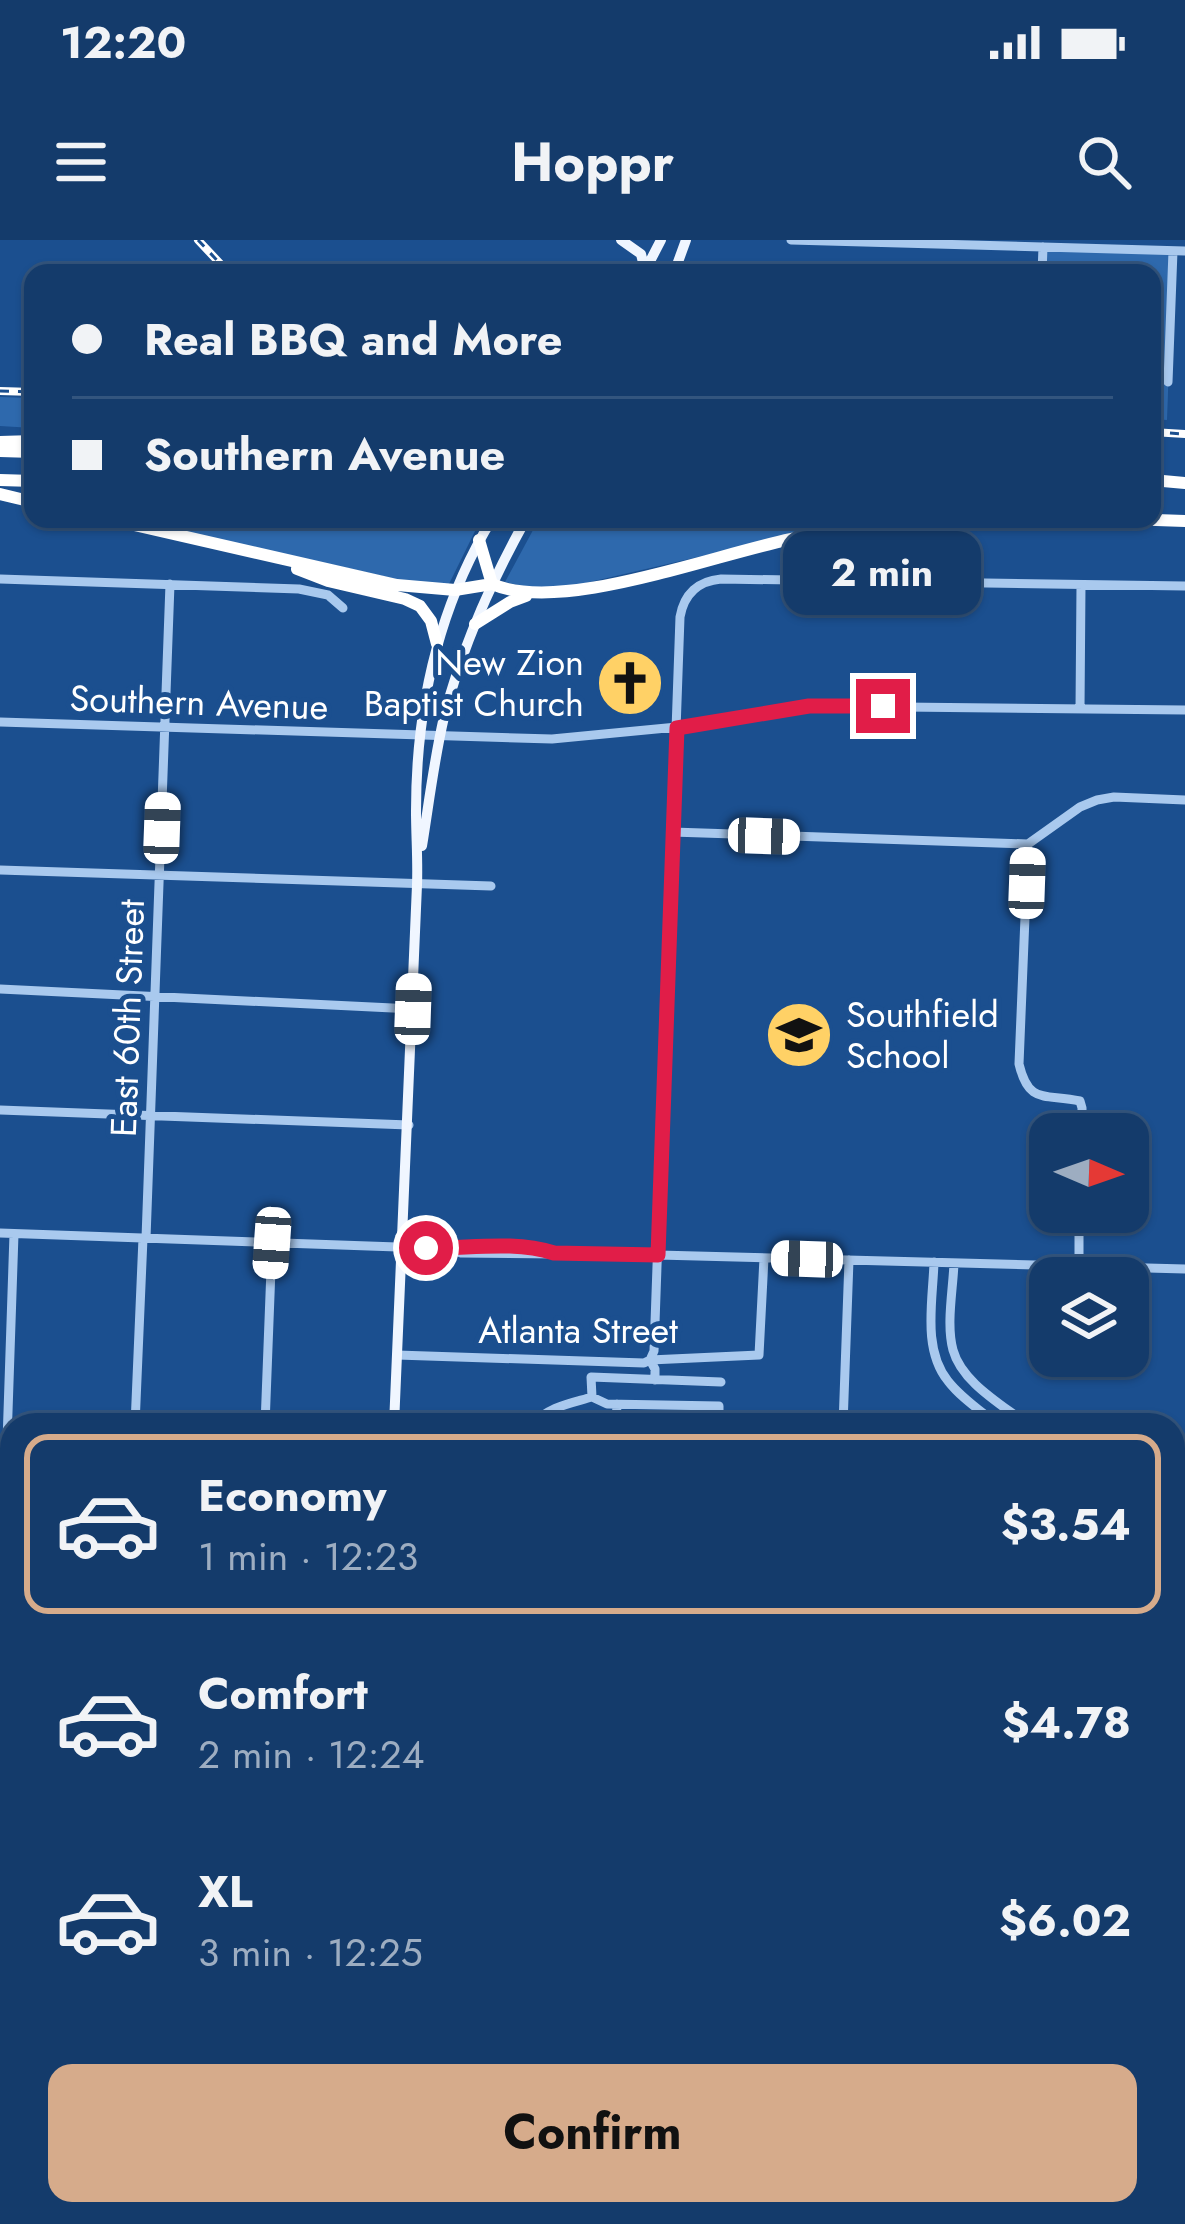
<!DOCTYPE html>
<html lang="en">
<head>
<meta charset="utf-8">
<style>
	:root { --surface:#143b6b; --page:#1d4271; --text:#f1f3f6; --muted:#9dadc1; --line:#33557e; --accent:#d6ab8b }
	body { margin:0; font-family:Jost,sans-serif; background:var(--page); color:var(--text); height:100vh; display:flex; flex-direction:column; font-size:45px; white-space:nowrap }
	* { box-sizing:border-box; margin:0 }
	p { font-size:39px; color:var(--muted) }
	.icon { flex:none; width:66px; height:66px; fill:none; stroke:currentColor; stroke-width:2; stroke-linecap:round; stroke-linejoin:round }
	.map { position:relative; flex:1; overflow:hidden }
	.panel { position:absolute; left:0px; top:1173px; width:1185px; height:813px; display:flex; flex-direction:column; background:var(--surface); border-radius:36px 36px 0 0; box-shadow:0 3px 9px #0004,0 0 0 3px var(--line) }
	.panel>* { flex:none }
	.guide { position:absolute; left:24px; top:24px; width:1137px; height:264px; border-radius:24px; box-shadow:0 3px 9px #0004,0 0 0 3px var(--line); display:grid; align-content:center; height:264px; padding:0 48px; background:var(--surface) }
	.needle { width:78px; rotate:92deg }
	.controls { position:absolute; left:1029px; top:873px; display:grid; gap:24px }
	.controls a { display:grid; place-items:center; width:120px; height:120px; border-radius:24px; background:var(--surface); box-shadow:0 3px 9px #0004,0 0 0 3px var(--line); font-size:60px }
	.end { position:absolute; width:54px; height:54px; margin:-27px; border:15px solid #e11d48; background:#fff; box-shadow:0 0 0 6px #fff }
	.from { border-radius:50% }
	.bubble { position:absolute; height:84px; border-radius:24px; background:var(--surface); box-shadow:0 3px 9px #0004,0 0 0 3px var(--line); font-size:39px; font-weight:700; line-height:84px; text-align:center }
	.car { position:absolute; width:36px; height:72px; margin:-36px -18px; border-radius:15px; box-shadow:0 0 9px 3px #0007; background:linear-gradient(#fff 24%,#345 0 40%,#fff 0 76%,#345 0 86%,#fff 0) }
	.guide b { display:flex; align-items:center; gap:42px; height:114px; font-size:45px }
	.guide b+b { border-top:3px solid var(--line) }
	.guide i { width:30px; height:30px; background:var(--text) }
	ul { padding:21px 0 0; list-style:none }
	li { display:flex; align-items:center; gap:36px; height:180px; margin:0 24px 18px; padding:0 24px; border:6px solid transparent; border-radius:24px }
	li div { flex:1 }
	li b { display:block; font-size:45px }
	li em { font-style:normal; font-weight:700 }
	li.on { border-color:var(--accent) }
	li>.icon { width:108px; height:108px; stroke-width:1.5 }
	.button { display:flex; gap:24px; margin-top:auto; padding:24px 48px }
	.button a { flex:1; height:138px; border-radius:24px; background:var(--accent); color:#111; font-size:48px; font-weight:700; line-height:138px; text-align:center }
	.status { display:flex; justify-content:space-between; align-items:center; height:84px; padding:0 60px; background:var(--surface); direction:ltr }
	.status svg { height:33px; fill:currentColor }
	header { display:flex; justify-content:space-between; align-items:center; height:156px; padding:0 48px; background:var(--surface); font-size:54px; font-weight:700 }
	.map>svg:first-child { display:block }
	.green { fill:#2e69ad }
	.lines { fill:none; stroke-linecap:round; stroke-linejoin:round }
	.minor { stroke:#a9c9ee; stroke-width:9 }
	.major { stroke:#f0f6ff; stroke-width:10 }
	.highway { stroke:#fff; stroke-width:12 }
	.rail-casing { stroke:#fff; stroke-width:8 }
	.rail { stroke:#1b4f8f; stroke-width:3; stroke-dasharray:9; stroke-linecap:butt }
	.route { stroke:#e11d48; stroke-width:15 }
	.labels { text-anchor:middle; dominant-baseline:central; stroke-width:10; stroke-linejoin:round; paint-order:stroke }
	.poi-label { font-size:36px; fill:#fff; stroke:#1b4f8f; text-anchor:end }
	.street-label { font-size:36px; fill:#fff; stroke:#1b4f8f }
</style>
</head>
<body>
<div class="status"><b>12:20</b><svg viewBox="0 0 49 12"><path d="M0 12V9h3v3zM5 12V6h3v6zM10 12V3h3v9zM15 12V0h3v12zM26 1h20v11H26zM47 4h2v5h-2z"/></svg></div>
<header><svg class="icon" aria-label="menu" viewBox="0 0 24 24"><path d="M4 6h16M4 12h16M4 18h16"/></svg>Hoppr<svg class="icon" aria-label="search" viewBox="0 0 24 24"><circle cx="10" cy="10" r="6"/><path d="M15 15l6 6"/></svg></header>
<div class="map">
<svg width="1185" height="1984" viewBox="0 0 1185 1984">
	<rect width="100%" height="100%" fill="#1b4f8f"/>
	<!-- green -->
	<path class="green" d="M 1043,7 L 1173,11 L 1167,180 L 1152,179 L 1152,33 L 1042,33 Z
		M 0,157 L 33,158 L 33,188 L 0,186 Z
		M 129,279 L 481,279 L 448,346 L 414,343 Z
		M 539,279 L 841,279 L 841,284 L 568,347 L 537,349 L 505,342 Z"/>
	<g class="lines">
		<!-- minor -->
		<path class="minor" d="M 791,0 L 1185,11
			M 1042,33 L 1043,7
			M 1168,142 L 1173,11
			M 0,339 L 299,349 L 328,355 L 343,368
			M 1080,469 L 1081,345
			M 0,482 L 552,499 L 677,487 L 809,466 L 1185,470
			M 672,592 L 1028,604 L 1080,567 L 1097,560 L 1114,557 L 1185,560
			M 1028,604 L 1019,824 C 1029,866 1046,853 1080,861 L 1082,868 L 1082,894
			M 0,630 L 491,646
			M 0,749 L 413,769
			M 0,870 L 409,885
			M 1128,917 L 1138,918
			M 1079,972 L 1079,1026
			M 0,993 L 426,1008 L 450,1009 L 461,1013 L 658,1015 L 1185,1029
			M 146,998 L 170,344
			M 456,1008 L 473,1005 L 546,1011
			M 934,1022 C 933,1060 922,1109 948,1141 C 961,1158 981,1171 998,1185
			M 954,1023 C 953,1050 946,1084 953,1110 C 962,1143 1003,1165 1028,1185
			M 397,1115 L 644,1123 L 650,1120 L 759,1115 L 764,1018
			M 655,1140 L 655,1129 L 650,1120 L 654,1111 L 680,377 C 684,354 698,341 721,339 L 1185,346
			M 135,1185 L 143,998
			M 265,1185 L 272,1003
			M 531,1185 C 551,1166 568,1164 592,1157
			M 616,1185 L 617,1164
			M 719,1185 L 719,1166 L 607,1164 L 592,1157 L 591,1137 L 721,1142
			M 843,1185 L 849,1020
			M 0,1409 L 14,994
			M 0,1763 L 12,1764
			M 110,1984 L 110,1974
			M 624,1984 L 625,1974
			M 1039,1984 L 1040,1974"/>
		<!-- major -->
		<path class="major" d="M 621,0 L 641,14 L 645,31
			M 646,29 L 661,0
			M 674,33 L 686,0
			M 422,606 C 429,563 434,520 444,477 C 462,407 491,342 526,279
			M 394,1185 L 417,645 C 418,620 416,596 416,571 C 416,467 438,368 492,279
			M 0,1505 L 12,1506
			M 1173,1540 L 1185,1540
			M 367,1984 L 367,1974"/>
		<!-- highway -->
		<path class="highway" d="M 0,202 L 33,201
			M 0,211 L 33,212
			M 0,240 L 33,241
			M 1152,240 L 1185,243
			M 0,254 L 33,262
			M 108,279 L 397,345 L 455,350 L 492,344
			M 1127,279 L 1185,281
			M 479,300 L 492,344 C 565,376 729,308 811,295 C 835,292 860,288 885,286 C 910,285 935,286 959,279
			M 297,329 L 328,341 L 405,359 L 420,366 L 431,381 L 437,404
			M 475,384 L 510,362 L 526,356"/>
		<!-- rail casing -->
		<g class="rail-casing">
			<path id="rail" d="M 198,0 L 229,33
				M 0,151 L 33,152
				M 1152,192 L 1185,194"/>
		</g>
		<!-- rail -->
		<use href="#rail" class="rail"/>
	</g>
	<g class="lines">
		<!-- route -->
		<path class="route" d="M 426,1008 C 468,1009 512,1000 554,1013 L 658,1015 L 677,488 L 809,466 L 883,466"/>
	</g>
	<!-- icons -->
	<defs>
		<g id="church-disc" transform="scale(3.45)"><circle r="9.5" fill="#ffd166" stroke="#1b4f8f"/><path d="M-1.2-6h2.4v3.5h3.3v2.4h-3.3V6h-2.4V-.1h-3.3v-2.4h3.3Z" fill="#111"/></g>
		<g id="school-disc" transform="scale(3.45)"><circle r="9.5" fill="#ffd166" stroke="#1b4f8f"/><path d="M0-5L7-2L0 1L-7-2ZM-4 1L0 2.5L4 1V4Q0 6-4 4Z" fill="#111"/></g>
	</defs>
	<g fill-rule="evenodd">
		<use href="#church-disc" x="630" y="443"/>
		<use href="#school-disc" x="799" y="795"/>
	</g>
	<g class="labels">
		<!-- poi labels -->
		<g class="poi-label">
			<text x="584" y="422">New Zion<tspan x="584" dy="41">Baptist Church</tspan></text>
			<text x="846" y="774" text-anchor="start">Southfield<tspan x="846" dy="41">School</tspan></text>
		</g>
		<!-- street labels -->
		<g class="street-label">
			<text transform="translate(199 462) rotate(2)">Southern Avenue</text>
			<text transform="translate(127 778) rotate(-88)">East 60th Street</text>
			<text x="578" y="1090">Atlanta Street</text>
		</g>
	</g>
</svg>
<div class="controls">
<a><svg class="needle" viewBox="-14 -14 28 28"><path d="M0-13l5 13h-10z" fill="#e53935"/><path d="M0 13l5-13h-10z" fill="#9dadc1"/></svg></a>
<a><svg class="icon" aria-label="layers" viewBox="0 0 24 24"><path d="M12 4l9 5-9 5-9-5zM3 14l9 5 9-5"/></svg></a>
</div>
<i class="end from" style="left:426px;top:1008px"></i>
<i class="end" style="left:883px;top:466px"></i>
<div class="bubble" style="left:783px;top:291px;width:198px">2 min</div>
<i class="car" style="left:162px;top:588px;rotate:2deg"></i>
<i class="car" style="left:764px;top:596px;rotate:92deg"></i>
<i class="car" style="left:1027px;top:643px;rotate:2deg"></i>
<i class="car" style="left:413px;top:769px;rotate:2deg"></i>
<i class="car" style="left:272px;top:1003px;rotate:184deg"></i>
<i class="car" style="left:807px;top:1019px;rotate:272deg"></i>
<div class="guide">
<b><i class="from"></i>Real BBQ and More</b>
<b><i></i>Southern Avenue</b>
</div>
<section class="panel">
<ul>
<li class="on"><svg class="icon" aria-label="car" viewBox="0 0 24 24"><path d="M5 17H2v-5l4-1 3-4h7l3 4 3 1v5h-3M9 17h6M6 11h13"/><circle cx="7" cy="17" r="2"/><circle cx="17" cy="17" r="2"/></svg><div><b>Economy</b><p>1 min · 12:23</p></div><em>$3.54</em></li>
<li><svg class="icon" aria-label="car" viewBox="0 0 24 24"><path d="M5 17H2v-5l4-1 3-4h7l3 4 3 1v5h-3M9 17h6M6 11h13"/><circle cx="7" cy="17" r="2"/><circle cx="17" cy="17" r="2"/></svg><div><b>Comfort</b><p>2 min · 12:24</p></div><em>$4.78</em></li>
<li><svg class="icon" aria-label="car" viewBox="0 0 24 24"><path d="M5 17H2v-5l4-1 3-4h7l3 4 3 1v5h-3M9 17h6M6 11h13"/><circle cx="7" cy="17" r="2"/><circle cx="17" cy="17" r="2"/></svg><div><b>XL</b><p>3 min · 12:25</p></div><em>$6.02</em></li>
</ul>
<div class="button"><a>Confirm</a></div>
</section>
</div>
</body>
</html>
